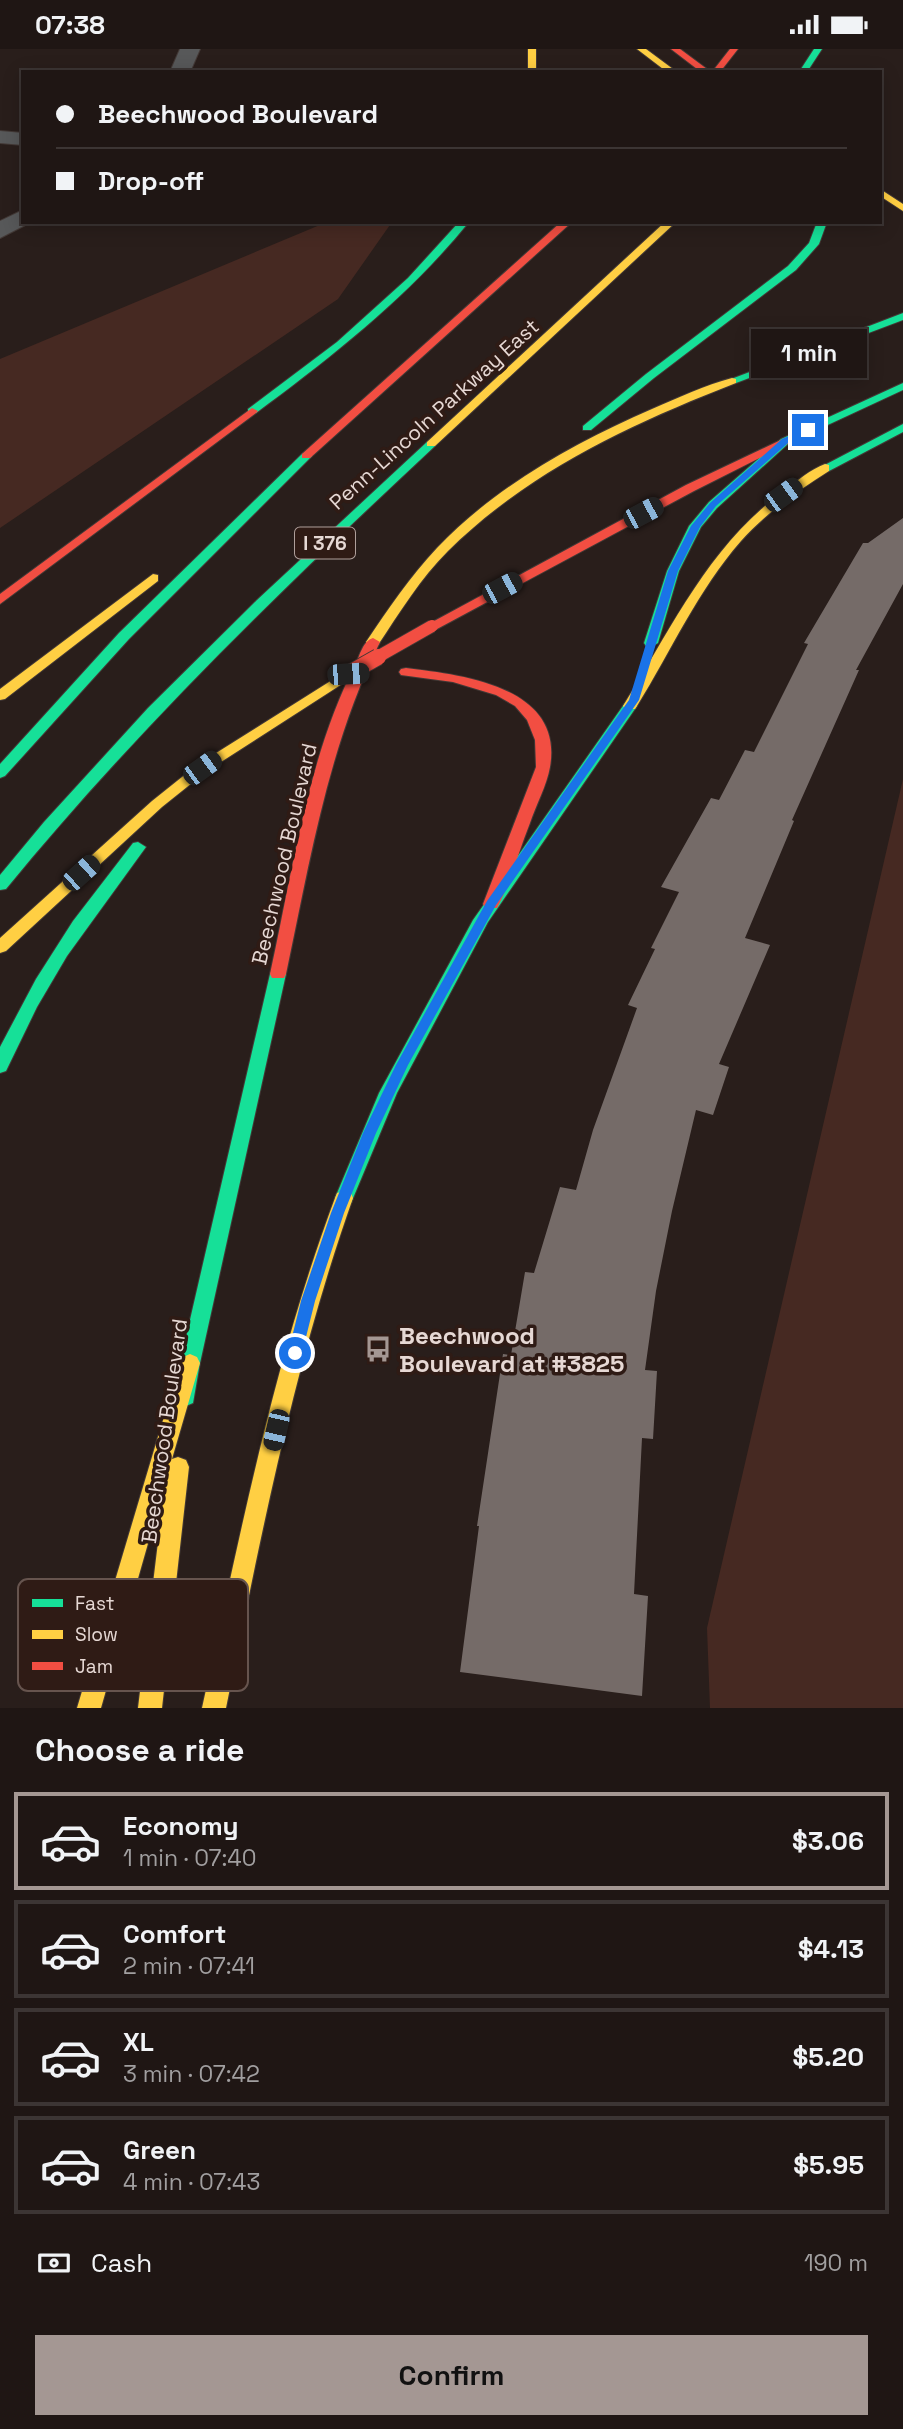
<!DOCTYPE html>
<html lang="en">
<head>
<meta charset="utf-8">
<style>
	:root { --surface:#1f1614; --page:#2c2322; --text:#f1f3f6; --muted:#a19fa0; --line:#3c3534; --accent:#a49793 }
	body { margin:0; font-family:"Space Grotesk",sans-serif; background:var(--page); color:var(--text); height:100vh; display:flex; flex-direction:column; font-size:26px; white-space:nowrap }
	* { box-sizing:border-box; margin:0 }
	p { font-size:23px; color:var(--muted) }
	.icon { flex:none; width:38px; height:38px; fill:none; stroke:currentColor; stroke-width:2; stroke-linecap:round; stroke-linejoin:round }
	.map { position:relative; height:1659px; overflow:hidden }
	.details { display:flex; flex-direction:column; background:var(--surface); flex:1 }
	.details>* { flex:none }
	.hud { position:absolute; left:21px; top:21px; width:861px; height:154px; border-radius:0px; box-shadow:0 4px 18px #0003,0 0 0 2px var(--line); display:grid; align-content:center; height:154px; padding:0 35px; background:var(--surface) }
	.end { position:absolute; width:32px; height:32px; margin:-16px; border:9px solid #1a73e8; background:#fff; box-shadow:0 0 0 4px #fff }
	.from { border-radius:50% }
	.bubble { position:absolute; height:49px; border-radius:0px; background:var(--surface); box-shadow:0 4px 18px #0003,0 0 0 2px var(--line); font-size:23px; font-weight:800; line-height:49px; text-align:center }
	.car { position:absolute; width:21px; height:42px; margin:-21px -10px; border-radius:9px; box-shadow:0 0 5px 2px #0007; background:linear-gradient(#222 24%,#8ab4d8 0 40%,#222 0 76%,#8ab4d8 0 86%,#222 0) }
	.hud b { display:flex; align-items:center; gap:24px; height:66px; font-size:26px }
	.hud b+b { border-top:2px solid var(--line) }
	.hud i { width:18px; height:18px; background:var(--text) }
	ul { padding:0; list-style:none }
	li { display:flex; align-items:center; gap:21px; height:98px; margin:0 14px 10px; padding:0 21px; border:4px solid var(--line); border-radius:0px }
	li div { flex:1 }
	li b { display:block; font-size:26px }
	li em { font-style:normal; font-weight:800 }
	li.on { border-color:var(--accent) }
	li>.icon { width:63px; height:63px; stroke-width:1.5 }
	h2 { padding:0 35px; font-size:32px; line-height:84px }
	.pay { display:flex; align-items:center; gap:18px; height:77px; padding:0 35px; font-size:26px }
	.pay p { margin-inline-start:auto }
	.cta { display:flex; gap:14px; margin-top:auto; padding:14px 35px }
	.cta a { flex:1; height:80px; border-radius:0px; background:var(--accent); color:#111; font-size:28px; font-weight:800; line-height:80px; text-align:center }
	.status { display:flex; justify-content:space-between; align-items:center; height:49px; padding:0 35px; background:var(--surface); direction:ltr }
	.status svg { height:19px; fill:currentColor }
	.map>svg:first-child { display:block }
	.green { fill:#462922 }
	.building { fill:#756b68 }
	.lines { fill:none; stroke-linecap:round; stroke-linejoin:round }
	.street-casing { stroke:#433936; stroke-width:2 }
	.fast-casing { stroke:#433936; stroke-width:2 }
	.slow-casing { stroke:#433936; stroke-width:2 }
	.jam-casing { stroke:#433936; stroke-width:2 }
	.street { fill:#575859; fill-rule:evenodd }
	.fast { fill:#16e098; fill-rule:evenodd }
	.slow { fill:#ffcf43; fill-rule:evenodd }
	.jam { fill:#f24e42; fill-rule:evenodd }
	.jam-bridge-far1-casing { stroke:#433936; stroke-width:14; stroke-linecap:butt }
	.jam-bridge-casing { stroke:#433936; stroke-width:18; stroke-linecap:butt }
	.jam-bridge-far1 { stroke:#f24e42; stroke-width:12 }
	.jam-bridge { stroke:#f24e42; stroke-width:16 }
	.route { fill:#1a73e8 }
	.labels { text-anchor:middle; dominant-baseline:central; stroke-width:7; stroke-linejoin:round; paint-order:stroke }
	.shield { fill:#2f1b15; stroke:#af9f9b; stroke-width:2 }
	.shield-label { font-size:19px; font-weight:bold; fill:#e6d8d4 }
	.street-label { font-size:21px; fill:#e6d8d4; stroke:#2f1b15 }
	.near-poi-label { font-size:24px; font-weight:bold; fill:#e6d8d4; stroke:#2f1b15; text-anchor:start }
	.key { fill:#2f1b15; stroke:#66544e; stroke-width:2 }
	.key-label { font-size:19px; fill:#e6d8d4 }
</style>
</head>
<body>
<div class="status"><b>07:38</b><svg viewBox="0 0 49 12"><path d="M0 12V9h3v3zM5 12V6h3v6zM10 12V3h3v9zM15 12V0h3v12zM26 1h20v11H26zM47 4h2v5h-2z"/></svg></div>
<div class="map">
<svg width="903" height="1659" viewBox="0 0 903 1659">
	<rect width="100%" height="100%" fill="#291e1b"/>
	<!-- green -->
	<path class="green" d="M 327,173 L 392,173 L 338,250 L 0,479 L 0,310 Z
		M 903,730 L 903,1659 L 710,1659 L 707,1579 Z"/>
	<!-- building -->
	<path class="building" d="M 903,469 L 903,535 L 856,621 L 859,621 L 792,771 L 794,772 L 745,889 L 770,896 L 719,1015 L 729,1018 L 713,1066 L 696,1061 L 672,1162 L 656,1242 L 645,1321 L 657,1322 L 653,1390 L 642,1389 L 634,1545 L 648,1547 L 642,1647 L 460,1623 L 479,1477 L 477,1477 L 503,1305 L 511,1306 L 525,1223 L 534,1224 L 560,1138 L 576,1141 L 593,1081 L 637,959 L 628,956 L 655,900 L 651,899 L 679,843 L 661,838 L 711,749 L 719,751 L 745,701 L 754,703 L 808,595 L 804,594 L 863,494 L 868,494 Z"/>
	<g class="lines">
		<!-- street casing -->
		<g class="street-casing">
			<path id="street" d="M 180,0 L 200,0 L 190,23 L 170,23 Z
				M 0,82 L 23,84 L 23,96 L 0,94 Z
				M 23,161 L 23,173 L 31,173 L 0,189 L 0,172 Z"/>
		</g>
		<!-- fast casing -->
		<g class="fast-casing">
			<path id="fast" d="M 814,0 L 822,0 L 807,23 L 799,23 Z
				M 459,173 L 469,173 C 408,248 333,307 256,364 L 248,364 L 248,360 L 337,293 L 408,229 Z
				M 817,173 L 827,173 L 819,195 L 796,221 L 654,329 L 591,381 L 583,381 L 583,377 L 646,325 L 788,217 L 809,194 Z
				M 903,264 L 903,271 L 736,334 L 726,332 Z
				M 903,334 L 903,341 L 789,394 L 717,459 L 701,478 L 679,522 L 658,594 L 651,598 L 646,597 L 644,594 L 667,522 L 689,477 L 709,453 L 781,390 Z
				M 903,375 L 903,383 L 829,422 L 821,422 L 819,419 Z
				M 431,392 L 435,393 L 435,397 C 284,538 137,680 6,840 L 0,841 L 0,826 L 44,773 L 148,659 L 257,551 L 427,393 Z
				M 306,403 L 312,407 L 129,590 L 5,727 L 0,729 L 0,715 L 119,584 L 302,405 Z
				M 630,653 L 637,657 L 488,873 L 397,1044 L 351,1154 L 344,1156 L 337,1154 L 335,1149 L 379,1044 L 473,871 L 625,654 Z
				M 138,793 L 146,798 L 67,907 L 37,958 L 6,1022 L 0,1024 L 0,998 L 36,930 L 73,872 L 133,794 Z
				M 278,919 L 284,921 L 286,925 L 200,1314 L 193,1354 L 186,1357 L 179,1354 L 176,1348 L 180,1314 L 270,925 L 272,921 Z"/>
		</g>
		<!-- slow casing -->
		<g class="slow-casing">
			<path id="slow" d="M 528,0 L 536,0 L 536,23 L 528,23 Z
				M 637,0 L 646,0 L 677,23 L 667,23 Z
				M 880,140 L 903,155 L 903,162 L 880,147 Z
				M 665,173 L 676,173 L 435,397 L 427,397 L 427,393 Z
				M 732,329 L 736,330 L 736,334 C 631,375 529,422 448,502 C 420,530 400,563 378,596 L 368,596 L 366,593 C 388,560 410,528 437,499 C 496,437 574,394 652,360 C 678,349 705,336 732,329 Z
				M 825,415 L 829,416 L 829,422 C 797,442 766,464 741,492 C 698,541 671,602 637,657 L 635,660 L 625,660 L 623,657 C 672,579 708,497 785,441 C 797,432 811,420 825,415 Z
				M 153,525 L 158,526 L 158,532 L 5,650 L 0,651 L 0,640 Z
				M 348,621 L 353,622 L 355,625 L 353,628 L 207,722 L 162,758 L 6,902 L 0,904 L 0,889 L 152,752 L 197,716 Z
				M 344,1142 L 351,1144 L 353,1149 C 294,1315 261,1487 226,1659 L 202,1659 C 240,1487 273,1315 335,1149 L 337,1144 Z
				M 190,1305 L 197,1308 L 200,1314 L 172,1410 L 178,1408 L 186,1411 L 189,1418 L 162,1659 L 138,1659 L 165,1435 L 101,1659 L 77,1659 L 180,1314 L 183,1308 Z"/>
		</g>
		<!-- jam casing -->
		<g class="jam-casing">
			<path id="jam" d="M 671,0 L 680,0 L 711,23 L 701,23 Z
				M 730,0 L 738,0 L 720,23 L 712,23 Z
				M 561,173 L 572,173 L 310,409 L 302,409 L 302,405 Z
				M 252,359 L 258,362 L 256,364 L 0,555 L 0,545 Z
				M 785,389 L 789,390 L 789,394 L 694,442 L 437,580 L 427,580 L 425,577 L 686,436 Z
				M 373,589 L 380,593 C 328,698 310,812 286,925 L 284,929 L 272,929 L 270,925 C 293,821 307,710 356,614 C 360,606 363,592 373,589 Z
				M 406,619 C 462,626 564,637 550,718 C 547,736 536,756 530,774 C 519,801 511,833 497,859 L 485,859 L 483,855 L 536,718 L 535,691 L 527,671 L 515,657 L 496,646 L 453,633 L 401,626 L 399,623 L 401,620 Z"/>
		</g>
		<!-- street -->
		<use href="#street" class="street"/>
		<!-- fast -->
		<use href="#fast" class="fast"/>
		<!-- slow -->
		<use href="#slow" class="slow"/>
		<!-- jam -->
		<use href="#jam" class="jam"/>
		<!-- jam-bridge-far1 casing -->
		<g class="jam-bridge-far1-casing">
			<path id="jam-bridge-far1" d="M 374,610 L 432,577"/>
		</g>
		<!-- jam-bridge casing -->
		<g class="jam-bridge-casing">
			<path id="jam-bridge" d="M 348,625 L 378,608"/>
		</g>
		<!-- jam-bridge-far1 -->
		<use href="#jam-bridge-far1" class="jam-bridge-far1"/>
		<!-- jam-bridge -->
		<use href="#jam-bridge" class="jam-bridge"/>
	</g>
	<!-- route -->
	<path class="route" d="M 805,380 L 812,381 L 788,394 L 716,457 L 700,478 L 678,522 L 639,651 L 496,856 L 408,1016 L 376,1084 L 344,1164 L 315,1252 L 302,1304 L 295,1311 L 290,1309 L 288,1304 L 301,1252 L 331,1164 L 363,1084 L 396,1016 L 487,852 L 629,651 L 668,522 L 691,477 L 710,454 L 782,390 Z"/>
	<!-- icons -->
	<defs>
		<g id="bus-bare" transform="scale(2.1)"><path d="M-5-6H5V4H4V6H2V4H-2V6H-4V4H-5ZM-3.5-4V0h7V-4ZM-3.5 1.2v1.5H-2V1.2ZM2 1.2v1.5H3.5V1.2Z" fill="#a49793" stroke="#2f1b15" stroke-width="2.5" paint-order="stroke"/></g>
	</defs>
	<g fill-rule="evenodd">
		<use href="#bus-bare" x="378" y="1300"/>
	</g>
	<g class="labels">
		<!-- shield labels -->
		<rect class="shield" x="295" y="478.5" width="60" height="31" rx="5"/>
		<g class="shield-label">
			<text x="325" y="494">I 376</text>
		</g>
		<!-- street labels -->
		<g class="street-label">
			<text transform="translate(434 365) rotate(-42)">Penn-Lincoln Parkway East</text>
			<text transform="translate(284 805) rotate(-77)">Beechwood Boulevard</text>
			<text transform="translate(164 1382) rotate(-82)">Beechwood Boulevard</text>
		</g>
		<!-- near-poi labels -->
		<g class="near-poi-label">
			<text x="399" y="1286">Beechwood<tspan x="399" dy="28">Boulevard at #3825</tspan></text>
		</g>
	</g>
	<!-- legend -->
	<rect x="18" y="1530" width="230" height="112" rx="10" class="key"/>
	<rect x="32" y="1550" width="31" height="8" fill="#16e098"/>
	<rect x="32" y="1581" width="31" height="9" fill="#ffcf43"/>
	<rect x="32" y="1613" width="31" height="8" fill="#f24e42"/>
	<g class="key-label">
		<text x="75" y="1561">Fast</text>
		<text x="75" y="1592">Slow</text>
		<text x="75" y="1624">Jam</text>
	</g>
</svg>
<i class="end from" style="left:295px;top:1304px"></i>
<i class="end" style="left:808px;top:381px"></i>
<div class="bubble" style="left:751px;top:280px;width:116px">1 min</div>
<i class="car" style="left:783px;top:446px;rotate:54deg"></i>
<i class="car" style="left:643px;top:464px;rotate:62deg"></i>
<i class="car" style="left:502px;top:539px;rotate:62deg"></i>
<i class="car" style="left:348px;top:625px;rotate:86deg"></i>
<i class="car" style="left:202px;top:719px;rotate:54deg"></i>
<i class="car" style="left:81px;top:824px;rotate:48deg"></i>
<i class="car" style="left:276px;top:1381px;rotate:193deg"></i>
<div class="hud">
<b><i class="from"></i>Beechwood Boulevard</b>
<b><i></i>Drop-off</b>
</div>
</div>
<section class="details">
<h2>Choose a ride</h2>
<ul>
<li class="on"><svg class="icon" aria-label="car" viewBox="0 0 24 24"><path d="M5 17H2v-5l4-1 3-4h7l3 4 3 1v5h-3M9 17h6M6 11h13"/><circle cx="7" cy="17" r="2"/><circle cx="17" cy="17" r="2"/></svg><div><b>Economy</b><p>1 min · 07:40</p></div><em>$3.06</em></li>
<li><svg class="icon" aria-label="car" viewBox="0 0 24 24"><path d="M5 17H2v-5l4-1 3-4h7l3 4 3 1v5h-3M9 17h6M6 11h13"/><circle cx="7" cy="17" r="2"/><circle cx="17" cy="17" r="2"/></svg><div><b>Comfort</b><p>2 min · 07:41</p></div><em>$4.13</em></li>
<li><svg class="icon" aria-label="car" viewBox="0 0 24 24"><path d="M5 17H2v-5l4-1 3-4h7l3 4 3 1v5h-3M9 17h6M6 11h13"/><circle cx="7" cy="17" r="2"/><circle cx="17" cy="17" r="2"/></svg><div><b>XL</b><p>3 min · 07:42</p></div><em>$5.20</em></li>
<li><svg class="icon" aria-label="car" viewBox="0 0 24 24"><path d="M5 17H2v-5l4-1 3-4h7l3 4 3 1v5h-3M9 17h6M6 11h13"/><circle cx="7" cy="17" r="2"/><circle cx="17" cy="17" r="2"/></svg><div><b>Green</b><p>4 min · 07:43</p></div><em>$5.95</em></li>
</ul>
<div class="pay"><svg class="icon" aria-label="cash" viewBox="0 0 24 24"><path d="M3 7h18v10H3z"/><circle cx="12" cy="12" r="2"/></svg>Cash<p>190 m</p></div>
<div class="cta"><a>Confirm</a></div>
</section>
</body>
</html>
